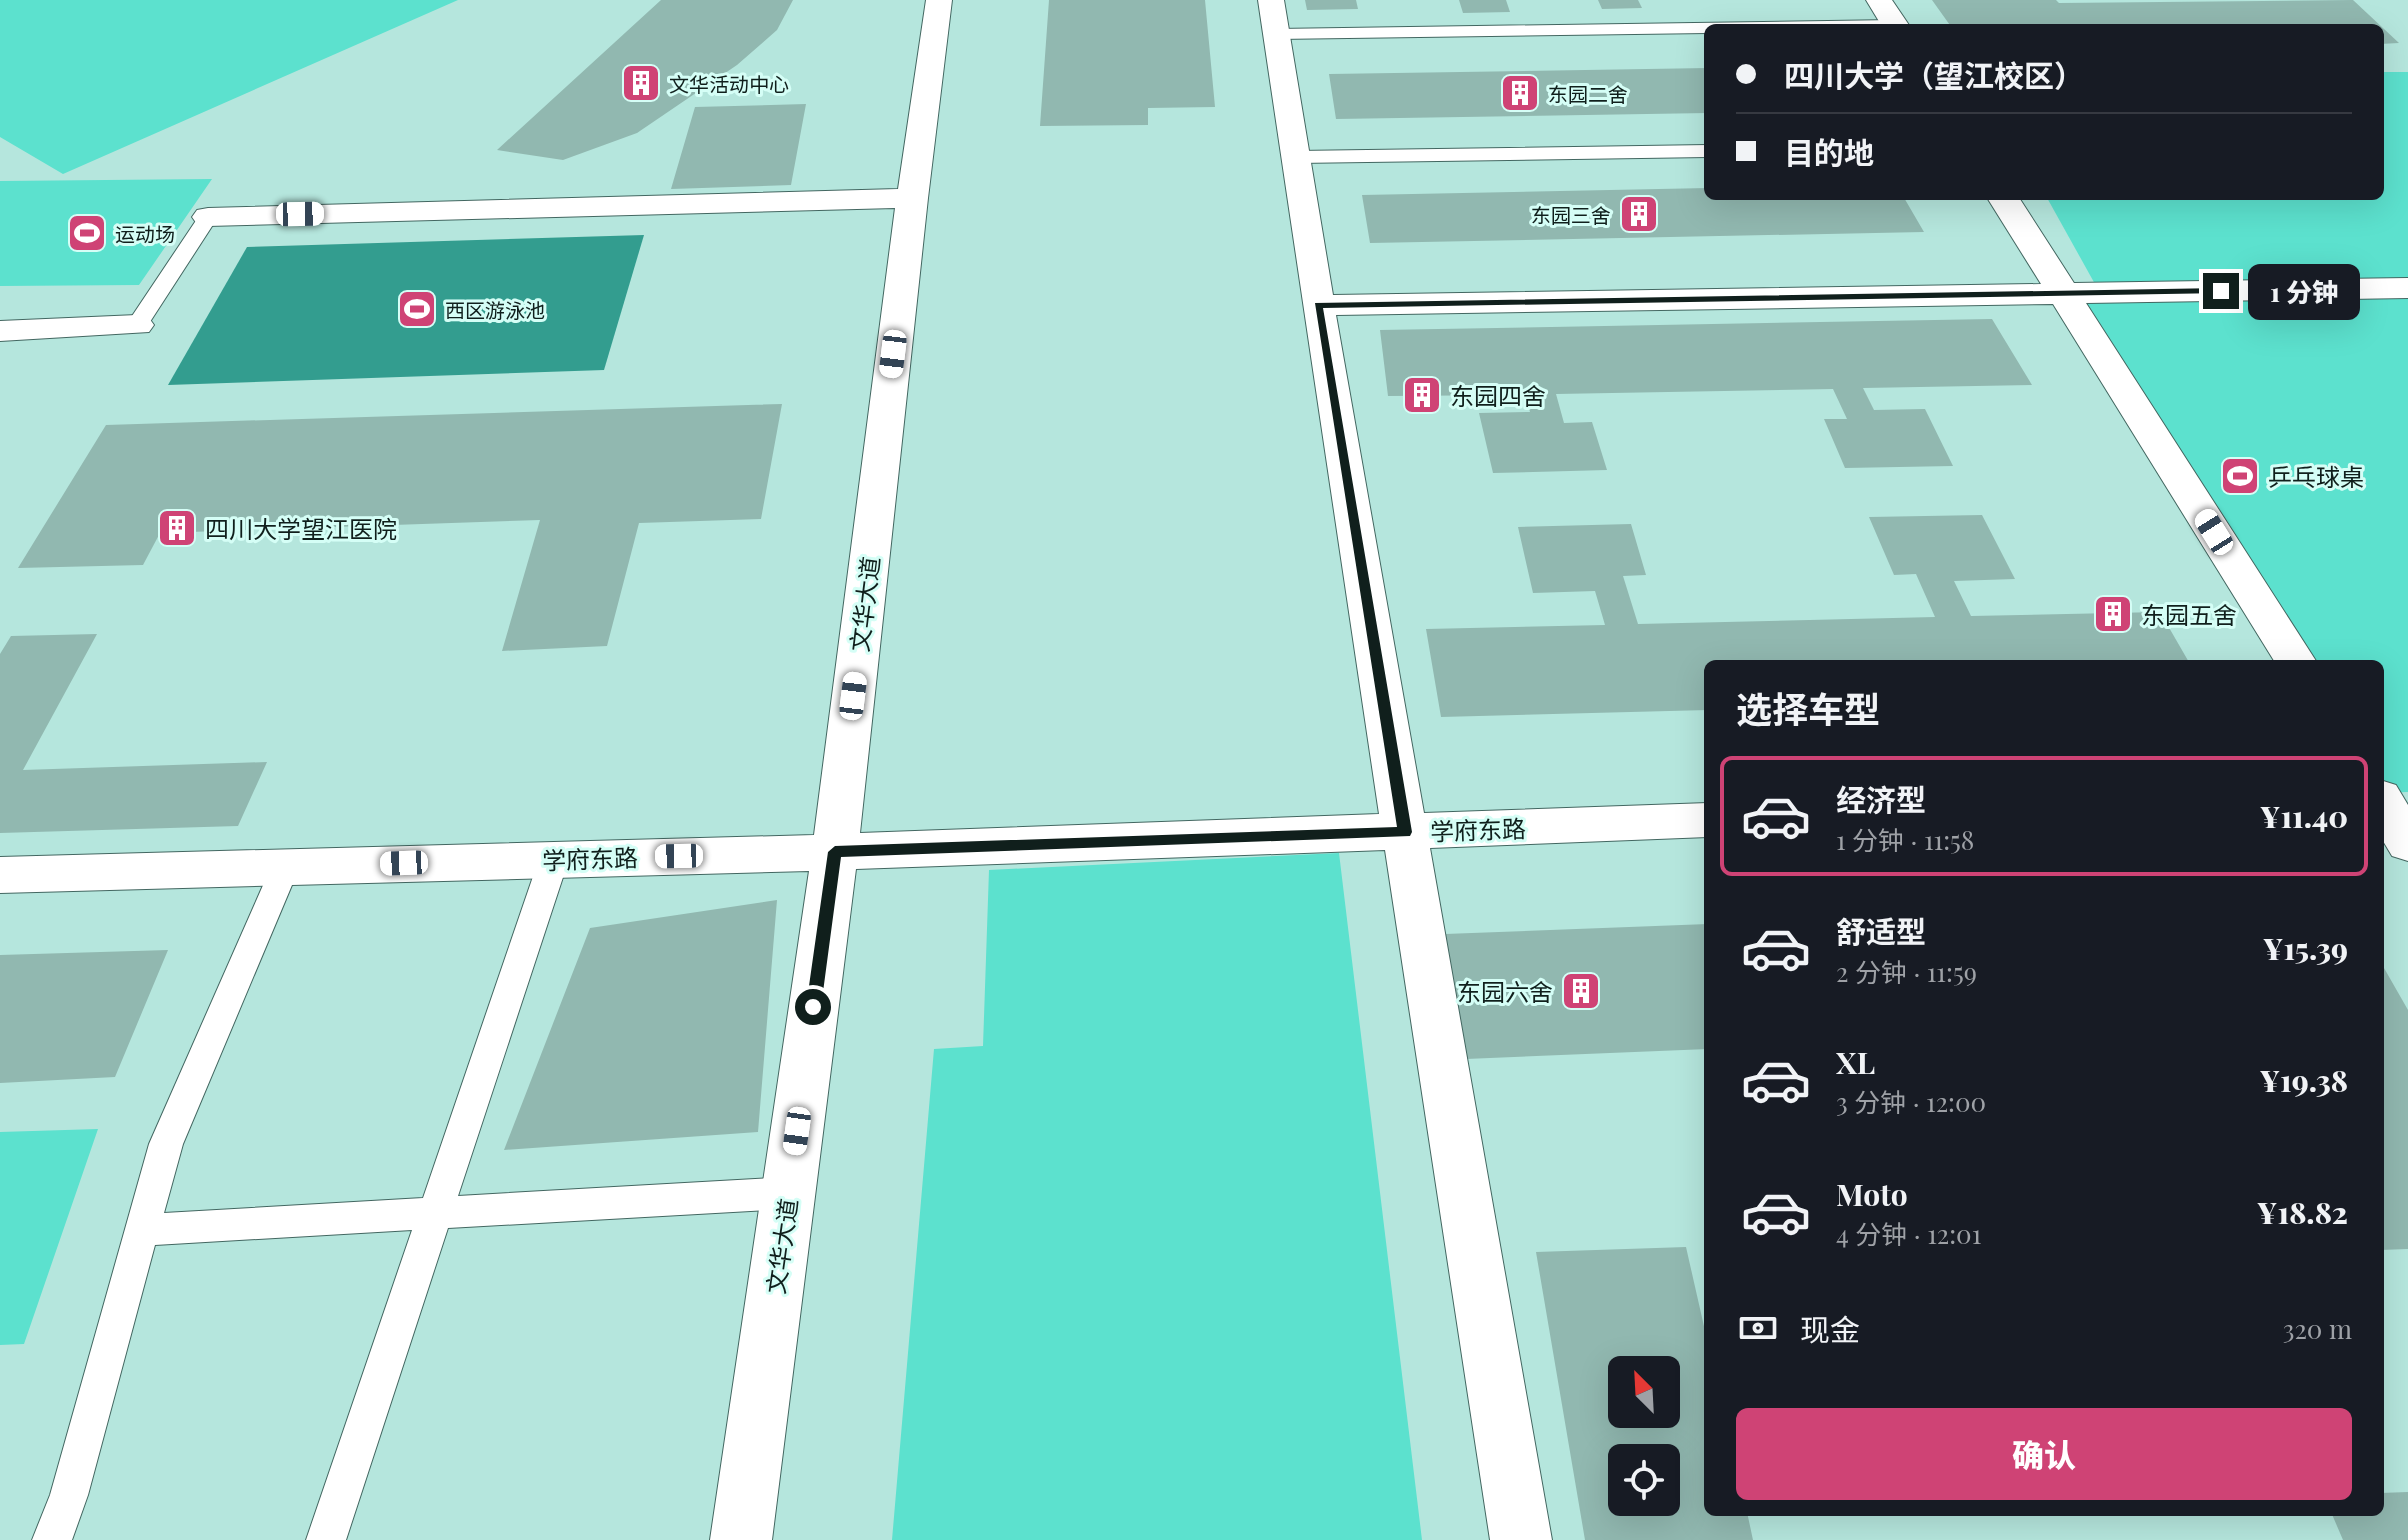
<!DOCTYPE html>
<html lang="zh">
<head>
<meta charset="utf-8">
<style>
	:root { --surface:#171b24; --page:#20242c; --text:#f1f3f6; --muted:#9ea1a6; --line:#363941; --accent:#cf4375 }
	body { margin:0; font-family:"Playfair Display","Noto Sans SC",serif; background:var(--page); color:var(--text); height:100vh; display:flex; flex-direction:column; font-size:30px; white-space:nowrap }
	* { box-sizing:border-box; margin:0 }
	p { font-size:26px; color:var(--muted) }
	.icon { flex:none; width:44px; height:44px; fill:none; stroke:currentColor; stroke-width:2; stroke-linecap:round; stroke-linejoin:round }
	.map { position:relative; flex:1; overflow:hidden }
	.drawer { position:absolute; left:1704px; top:660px; width:680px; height:856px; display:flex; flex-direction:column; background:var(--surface); border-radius:12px; box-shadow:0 8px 32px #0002 }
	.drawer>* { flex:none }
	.guide { position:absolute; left:1704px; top:24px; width:680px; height:176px; border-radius:12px; box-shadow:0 8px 32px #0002; display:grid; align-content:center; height:176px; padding:0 32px; background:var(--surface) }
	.needle { width:52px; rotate:336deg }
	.fabs { position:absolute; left:1608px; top:1356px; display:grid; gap:16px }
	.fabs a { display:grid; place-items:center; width:72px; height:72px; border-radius:12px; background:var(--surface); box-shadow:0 8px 32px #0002; font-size:40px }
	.end { position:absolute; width:36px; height:36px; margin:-18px; border:10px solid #101f1c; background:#fff; box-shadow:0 0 0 4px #fff }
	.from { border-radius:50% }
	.bubble { position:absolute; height:56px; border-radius:12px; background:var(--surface); box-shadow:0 8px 32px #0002; font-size:26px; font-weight:800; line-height:56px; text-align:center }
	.car { position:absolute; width:24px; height:48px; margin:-24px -12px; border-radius:10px; box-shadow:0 0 6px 2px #0007; background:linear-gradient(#fff 24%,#345 0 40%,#fff 0 76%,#345 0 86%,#fff 0) }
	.guide b { display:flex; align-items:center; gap:28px; height:76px; font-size:30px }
	.guide b+b { border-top:2px solid var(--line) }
	.guide i { width:20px; height:20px; background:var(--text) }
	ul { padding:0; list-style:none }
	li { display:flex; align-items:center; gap:24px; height:120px; margin:0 16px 12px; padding:0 16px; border:4px solid transparent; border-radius:12px }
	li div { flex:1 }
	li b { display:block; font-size:30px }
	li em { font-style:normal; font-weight:800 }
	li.current { border-color:var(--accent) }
	li>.icon { width:72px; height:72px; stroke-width:1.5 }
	h2 { padding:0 32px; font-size:36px; line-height:96px }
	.pay { display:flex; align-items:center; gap:20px; height:88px; padding:0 32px; font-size:30px }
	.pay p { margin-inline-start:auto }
	.cta { display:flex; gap:16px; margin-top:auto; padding:16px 32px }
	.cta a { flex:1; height:92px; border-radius:12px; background:var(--accent); color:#fff; font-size:32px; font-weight:800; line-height:92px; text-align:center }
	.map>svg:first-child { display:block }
	.built { fill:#b5e6dd; fill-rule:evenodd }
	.green { fill:#5ce1ce }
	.water { fill:#339d8f }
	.building { fill:#91b8b0; fill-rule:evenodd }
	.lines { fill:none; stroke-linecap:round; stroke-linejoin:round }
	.lane-casing { stroke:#436761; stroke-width:2 }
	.street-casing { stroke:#436761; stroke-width:2 }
	.lane { fill:#fff; fill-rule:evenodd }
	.street { fill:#fff; fill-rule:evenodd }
	.route { fill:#101f1c }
	.labels { text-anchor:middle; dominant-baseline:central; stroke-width:6; stroke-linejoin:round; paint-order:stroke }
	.far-poi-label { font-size:20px; fill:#101f1c; stroke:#d5fef6; text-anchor:start }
	.poi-label { font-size:24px; fill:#101f1c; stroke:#d5fef6; text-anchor:start }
	.street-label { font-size:24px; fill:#101f1c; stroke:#d5fef6 }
</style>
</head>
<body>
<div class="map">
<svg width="2408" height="1540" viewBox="0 0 2408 1540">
	<rect width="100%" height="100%" fill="#c8f1e9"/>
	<!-- built -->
	<path class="built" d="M 0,0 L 2408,0 L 2408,1540 L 0,1540 ZM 1708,28 L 2380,28 L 2380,196 L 1708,196 ZM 1708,664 L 2380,664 L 2380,1512 L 1708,1512 ZM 1622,1370 L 1666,1370 L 1666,1414 L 1622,1414 ZM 1622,1458 L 1666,1458 L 1666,1502 L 1622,1502 Z"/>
	<!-- green -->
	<path class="green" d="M 0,0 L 458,0 L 63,174 L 0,137 Z
		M 2380,72 L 2408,72 L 2408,792 L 2380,793 L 2380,664 L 2306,664 L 2082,303 L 2105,302 L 2046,196 L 2380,196 Z
		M 212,179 L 139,285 L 0,286 L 0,181 Z
		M 1339,853 L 1422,1540 L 892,1540 L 934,1049 L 983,1046 L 989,870 Z
		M 98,1129 L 24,1344 L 0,1345 L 0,1132 Z"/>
	<!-- water -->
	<path class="water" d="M 644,235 L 604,370 L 168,385 L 247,247 Z"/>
	<!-- building -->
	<path class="building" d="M 661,0 L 793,0 L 777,30 L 737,65 L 637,133 L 563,160 L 497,150 Z
		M 1049,0 L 1205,0 L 1215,107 L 1148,108 L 1148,125 L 1040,126 Z
		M 1305,0 L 1356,0 L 1358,9 L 1307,10 Z
		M 1459,0 L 1506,0 L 1510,12 L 1463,13 Z
		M 1598,0 L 1638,0 L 1642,8 L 1602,9 Z
		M 1932,0 L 2056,0 L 2059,3 L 2353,0 L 2399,43 L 2380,44 L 2380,28 L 1952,28 Z
		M 1708,68 L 1708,113 L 1336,119 L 1329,74 Z
		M 806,104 L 791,185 L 671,189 L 695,107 Z
		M 1708,188 L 1708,196 L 1903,196 L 1924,232 L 1370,243 L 1362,195 Z
		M 1992,319 L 2032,385 L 1863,388 L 1874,410 L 1925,409 L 1953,466 L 1845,468 L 1824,419 L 1847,419 L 1833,389 L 1556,394 L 1564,423 L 1592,422 L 1607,470 L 1493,473 L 1479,413 L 1530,412 L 1525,395 L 1388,396 L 1380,330 Z
		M 782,404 L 761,519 L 639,523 L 607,646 L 502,651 L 540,520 L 160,533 L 143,565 L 18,568 L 106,425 Z
		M 1982,515 L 2015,579 L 1954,581 L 1971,616 L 2160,612 L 2190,664 L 1708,664 L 1708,710 L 1441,717 L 1426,629 L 1605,625 L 1595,591 L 1533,593 L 1518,527 L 1631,524 L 1646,575 L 1623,576 L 1638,624 L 1935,617 L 1916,574 L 1894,575 L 1869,517 Z
		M 97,634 L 23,770 L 267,762 L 238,826 L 0,833 L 0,654 L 11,636 Z
		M 777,900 L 758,1132 L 504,1150 L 590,928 Z
		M 1708,924 L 1708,1049 L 1466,1059 L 1445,934 Z
		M 168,950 L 115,1077 L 0,1083 L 0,955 Z
		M 2380,961 L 2408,1010 L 2408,1249 L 2380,1250 Z
		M 1686,1247 L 1708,1344 L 1708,1512 L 1747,1512 L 1753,1540 L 1585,1540 L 1536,1252 ZM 1622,1370 L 1666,1370 L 1666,1414 L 1622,1414 ZM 1622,1458 L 1666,1458 L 1666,1502 L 1622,1502 Z
		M 2408,1492 L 2408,1540 L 2343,1540 L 2331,1512 L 2380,1512 L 2380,1493 Z"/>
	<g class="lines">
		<!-- lane casing -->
		<g class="lane-casing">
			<path id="lane" d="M 1895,20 L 1901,21 L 1902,28 L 1708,28 L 1708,33 L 1277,39 L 1268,34 L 1277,29 Z
				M 1708,145 L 1708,157 L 1297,163 L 1287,157 L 1297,151 Z
				M 208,211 L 218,217 L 148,325 L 145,330 L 129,330 L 126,325 L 201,213 Z
				M 554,847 L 564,851 L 569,859 L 458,1196 L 788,1177 L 800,1182 L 805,1193 L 800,1204 L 788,1209 L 448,1228 L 346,1540 L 306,1540 L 412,1230 L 155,1245 L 88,1495 L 72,1540 L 32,1540 L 50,1495 L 149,1144 L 275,858 L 285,854 L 295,858 L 300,866 L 183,1144 L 164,1213 L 423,1198 L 539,859 L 544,851 Z"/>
		</g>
		<!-- street casing -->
		<g class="street-casing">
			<path id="street" d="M 926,0 L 952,0 L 928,198 L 860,833 L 1379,814 L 1258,0 L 1284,0 L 1333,295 L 2041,284 L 1986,196 L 2018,196 L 2074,283 L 2408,278 L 2408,298 L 2086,303 L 2318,664 L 2276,664 L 2053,304 L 1336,315 L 1424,813 L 1708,803 L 1708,837 L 1430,848 L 1552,1540 L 1490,1540 L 1385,850 L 856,869 L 772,1540 L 710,1540 L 809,871 L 0,893 L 0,857 L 814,835 L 895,208 L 208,226 L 197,224 L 192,217 L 197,210 L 208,208 L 898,189 Z
				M 1866,0 L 1892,0 L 1911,28 L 1883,28 Z
				M 137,315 L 149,318 L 154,325 L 149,332 L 0,341 L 0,321 Z
				M 2380,780 L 2396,785 L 2408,805 L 2408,861 L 2392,856 L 2380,836 Z"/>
		</g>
		<!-- lane -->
		<use href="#lane" class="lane"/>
		<!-- street -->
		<use href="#street" class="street"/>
	</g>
	<!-- route -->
	<path class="route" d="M 2221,288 L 2224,293 L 1323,308 L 1412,832 L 1410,836 L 841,857 L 821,1007 L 813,1013 L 808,1011 L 806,1007 L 828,852 L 835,846 L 1397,827 L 1315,303 Z"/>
	<!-- icons -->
	<defs>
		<g id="building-square" transform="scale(2)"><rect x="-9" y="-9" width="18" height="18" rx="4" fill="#cf4375" stroke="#d5fef6"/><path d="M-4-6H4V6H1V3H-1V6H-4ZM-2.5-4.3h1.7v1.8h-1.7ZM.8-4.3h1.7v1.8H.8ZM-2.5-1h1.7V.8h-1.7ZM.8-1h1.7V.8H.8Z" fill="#fff"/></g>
		<g id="stadium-square" transform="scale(2)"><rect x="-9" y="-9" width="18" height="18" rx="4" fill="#cf4375" stroke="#d5fef6"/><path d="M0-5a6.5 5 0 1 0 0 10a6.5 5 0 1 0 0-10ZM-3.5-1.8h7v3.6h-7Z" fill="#fff"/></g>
	</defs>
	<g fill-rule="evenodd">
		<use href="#building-square" x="641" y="83"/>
		<use href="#building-square" x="1520" y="93"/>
		<use href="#building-square" x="1639" y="214"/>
		<use href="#stadium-square" x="87" y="233"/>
		<use href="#stadium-square" x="417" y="309"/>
		<use href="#building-square" x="1422" y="395"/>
		<use href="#stadium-square" x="2240" y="476"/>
		<use href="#building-square" x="177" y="528"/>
		<use href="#building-square" x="2113" y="614"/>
		<use href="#building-square" x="1581" y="991"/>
	</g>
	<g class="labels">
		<!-- far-poi labels -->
		<g class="far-poi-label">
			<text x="669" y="83">文华活动中心</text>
			<text x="1548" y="93">东园二舍</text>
			<text x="1611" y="214" text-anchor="end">东园三舍</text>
			<text x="115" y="233">运动场</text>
			<text x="445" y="309">西区游泳池</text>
		</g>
		<!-- poi labels -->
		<g class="poi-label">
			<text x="1450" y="395">东园四舍</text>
			<text x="2268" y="476">乒乓球桌</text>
			<text x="205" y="528">四川大学望江医院</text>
			<text x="2141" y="614">东园五舍</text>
			<text x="1553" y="991" text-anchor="end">东园六舍</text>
		</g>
		<!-- street labels -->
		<g class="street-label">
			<text transform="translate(864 604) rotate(-83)">文华大道</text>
			<text transform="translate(1478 829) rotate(-2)">学府东路</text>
			<text transform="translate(590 858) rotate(-2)">学府东路</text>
			<text transform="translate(781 1246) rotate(-82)">文华大道</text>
		</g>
	</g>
</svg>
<div class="fabs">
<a><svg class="needle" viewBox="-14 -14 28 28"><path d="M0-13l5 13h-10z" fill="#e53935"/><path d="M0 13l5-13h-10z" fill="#9ea1a6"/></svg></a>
<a><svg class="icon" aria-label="locate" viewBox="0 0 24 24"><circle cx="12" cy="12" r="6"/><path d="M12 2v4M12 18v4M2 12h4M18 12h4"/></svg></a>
</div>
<i class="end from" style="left:813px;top:1007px"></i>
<i class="end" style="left:2221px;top:291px"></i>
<div class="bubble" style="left:2248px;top:264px;width:112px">1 分钟</div>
<i class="car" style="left:300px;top:214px;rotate:89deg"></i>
<i class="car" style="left:893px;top:354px;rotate:187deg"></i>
<i class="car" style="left:2214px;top:532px;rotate:328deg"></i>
<i class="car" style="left:853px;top:696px;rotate:7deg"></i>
<i class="car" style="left:679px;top:856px;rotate:269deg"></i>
<i class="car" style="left:404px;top:863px;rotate:268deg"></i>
<i class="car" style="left:797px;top:1131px;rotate:188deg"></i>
<div class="guide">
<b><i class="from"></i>四川大学（望江校区）</b>
<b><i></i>目的地</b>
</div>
<section class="drawer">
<h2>选择车型</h2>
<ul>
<li class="current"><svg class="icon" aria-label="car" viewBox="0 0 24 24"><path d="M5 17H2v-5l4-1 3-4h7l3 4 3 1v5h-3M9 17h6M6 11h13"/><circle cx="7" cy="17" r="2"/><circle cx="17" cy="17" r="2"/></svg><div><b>经济型</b><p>1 分钟 · 11:58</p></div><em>¥11.40</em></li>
<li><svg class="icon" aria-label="car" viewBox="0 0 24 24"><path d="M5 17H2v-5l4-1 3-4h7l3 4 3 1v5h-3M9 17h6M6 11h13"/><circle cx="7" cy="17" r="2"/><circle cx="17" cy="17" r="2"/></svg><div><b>舒适型</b><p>2 分钟 · 11:59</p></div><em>¥15.39</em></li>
<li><svg class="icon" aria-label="car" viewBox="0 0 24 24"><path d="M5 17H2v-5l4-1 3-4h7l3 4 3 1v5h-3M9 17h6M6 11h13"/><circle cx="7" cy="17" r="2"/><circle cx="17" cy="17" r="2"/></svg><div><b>XL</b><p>3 分钟 · 12:00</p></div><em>¥19.38</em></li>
<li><svg class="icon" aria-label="car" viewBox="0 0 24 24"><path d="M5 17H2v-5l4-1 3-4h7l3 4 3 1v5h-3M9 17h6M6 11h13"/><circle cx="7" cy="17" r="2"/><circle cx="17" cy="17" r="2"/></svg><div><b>Moto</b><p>4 分钟 · 12:01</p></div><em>¥18.82</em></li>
</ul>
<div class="pay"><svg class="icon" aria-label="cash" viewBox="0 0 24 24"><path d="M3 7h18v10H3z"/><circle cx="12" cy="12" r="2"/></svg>现金<p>320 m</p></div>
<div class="cta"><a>确认</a></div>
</section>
</div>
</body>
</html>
